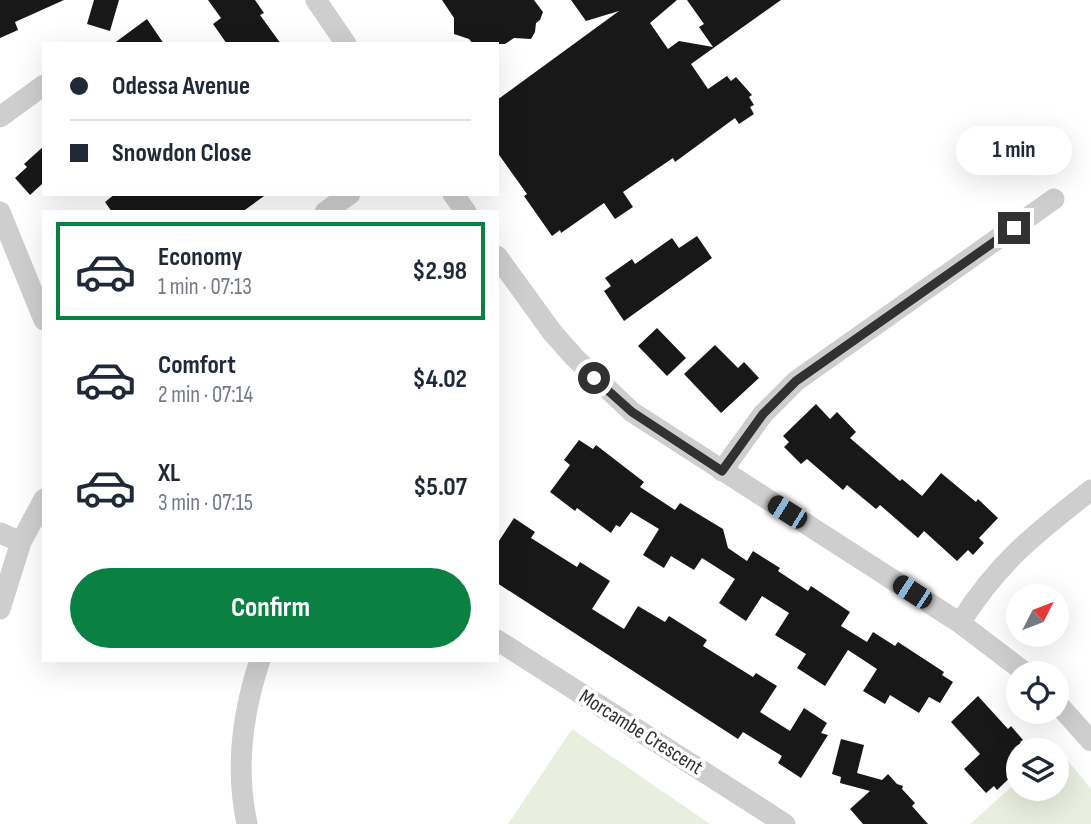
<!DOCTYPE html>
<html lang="en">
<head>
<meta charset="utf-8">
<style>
	:root { --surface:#fff; --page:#f6f6f7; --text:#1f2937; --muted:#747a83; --line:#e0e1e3; --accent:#0b8043 }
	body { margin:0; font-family:"Sofia Sans Condensed",sans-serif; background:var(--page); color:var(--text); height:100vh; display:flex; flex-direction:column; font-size:26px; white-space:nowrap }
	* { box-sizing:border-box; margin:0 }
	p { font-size:23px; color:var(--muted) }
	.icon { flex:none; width:38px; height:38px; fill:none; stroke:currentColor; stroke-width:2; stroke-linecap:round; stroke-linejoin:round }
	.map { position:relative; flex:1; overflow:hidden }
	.details { position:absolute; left:42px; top:210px; width:457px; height:452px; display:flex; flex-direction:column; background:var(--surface); border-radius:0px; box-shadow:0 7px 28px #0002 }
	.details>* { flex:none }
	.banner { position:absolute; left:42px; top:42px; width:457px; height:154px; border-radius:0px; box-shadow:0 7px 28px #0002; display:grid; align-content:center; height:154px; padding:0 28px; background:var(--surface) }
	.needle { width:46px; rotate:48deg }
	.fabs { position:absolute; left:1006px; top:584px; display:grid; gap:14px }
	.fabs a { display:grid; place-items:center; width:63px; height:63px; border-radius:50%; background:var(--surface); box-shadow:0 7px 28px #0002; font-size:35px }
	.end { position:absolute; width:32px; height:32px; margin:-16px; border:9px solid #313131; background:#fff; box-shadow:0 0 0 4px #fff }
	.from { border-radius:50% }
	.bubble { position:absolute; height:49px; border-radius:24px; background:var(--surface); box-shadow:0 7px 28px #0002; font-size:23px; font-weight:700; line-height:49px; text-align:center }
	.car { position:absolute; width:21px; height:42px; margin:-21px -10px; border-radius:9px; box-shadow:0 0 5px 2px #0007; background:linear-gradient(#222 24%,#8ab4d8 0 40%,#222 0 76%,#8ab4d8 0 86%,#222 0) }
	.banner b { display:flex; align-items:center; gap:24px; height:66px; font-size:26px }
	.banner b+b { border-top:2px solid var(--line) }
	.banner i { width:18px; height:18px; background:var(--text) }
	ul { padding:12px 0 0; list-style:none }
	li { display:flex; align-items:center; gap:21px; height:98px; margin:0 14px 10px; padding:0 14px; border:4px solid transparent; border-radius:0px }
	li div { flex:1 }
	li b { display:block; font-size:26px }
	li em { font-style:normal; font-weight:700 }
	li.current { border-color:var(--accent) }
	li>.icon { width:63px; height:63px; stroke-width:1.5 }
	.button { display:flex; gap:14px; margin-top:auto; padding:14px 28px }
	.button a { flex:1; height:80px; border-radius:42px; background:var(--accent); color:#fff; font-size:28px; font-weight:700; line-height:80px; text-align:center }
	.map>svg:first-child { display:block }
	.green { fill:#e9efde }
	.building { fill:#181818 }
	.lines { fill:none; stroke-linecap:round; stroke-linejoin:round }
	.minor { stroke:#cecece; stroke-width:21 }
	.route { stroke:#313131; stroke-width:9 }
	.labels { text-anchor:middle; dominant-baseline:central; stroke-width:7; stroke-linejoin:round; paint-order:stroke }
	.street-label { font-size:21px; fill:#313131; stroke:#fff }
</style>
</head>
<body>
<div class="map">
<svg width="1091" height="824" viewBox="0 0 1091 824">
	<rect width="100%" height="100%" fill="#fff"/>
	<!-- green -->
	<path class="green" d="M 572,729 L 710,824 L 508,824 Z
		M 1056,746 L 1091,789 L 1091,824 L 970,824 L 1018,781 L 1018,789 L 1057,789 L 1057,751 L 1051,751 Z"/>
	<!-- building -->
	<path class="building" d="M 0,0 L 64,0 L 15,22 L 18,30 L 0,38 Z
		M 94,0 L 119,0 L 110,31 L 87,24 Z
		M 208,0 L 255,0 L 264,13 L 260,15 L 281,44 L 227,44 L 213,24 L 221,18 Z
		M 442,0 L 534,0 L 543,12 L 540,20 L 536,23 L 535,32 L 531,39 L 514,38 L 505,44 L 473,44 L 469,39 L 454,34 L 454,18 Z
		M 571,0 L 677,0 L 650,23 L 668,49 L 679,41 L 713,47 L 699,27 L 704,24 L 687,0 L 781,0 L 691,64 L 708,89 L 727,76 L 731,81 L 736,77 L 752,95 L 749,97 L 754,105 L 750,107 L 754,114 L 739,124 L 735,118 L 675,162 L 673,158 L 623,192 L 633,207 L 615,219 L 604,203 L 561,233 L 560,230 L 552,236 L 524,196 L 527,194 L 497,152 L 497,100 L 619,11 L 586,21 Z
		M 147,19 L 164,44 L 113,44 Z
		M 44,146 L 44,186 L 42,184 L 30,195 L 15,178 L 27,167 L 24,164 Z
		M 115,194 L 267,194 L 242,212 L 112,212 L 105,202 Z
		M 697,236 L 712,258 L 624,321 L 604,291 L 611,286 L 605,278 L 632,259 L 635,264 L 672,238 L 679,248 Z
		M 657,328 L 686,358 L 667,376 L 638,346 Z
		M 715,345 L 738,368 L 744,362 L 759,378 L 721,413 L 684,374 Z
		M 816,404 L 830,419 L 837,412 L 856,432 L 850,438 L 900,481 L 902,479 L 922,496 L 941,473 L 976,502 L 978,499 L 998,518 L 979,538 L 984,543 L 973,555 L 968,550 L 957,561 L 924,531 L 918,538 L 880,505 L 876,509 L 847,485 L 843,490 L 807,459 L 801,464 L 784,447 L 789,442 L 783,436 Z
		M 579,440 L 593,449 L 596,445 L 644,482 L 640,487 L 675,510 L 680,503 L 723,529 L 728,548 L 747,561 L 753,551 L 780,568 L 778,571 L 808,591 L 811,586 L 850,612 L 841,626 L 867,642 L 873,632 L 895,646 L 898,642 L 944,672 L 942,675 L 953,682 L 940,703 L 929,697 L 919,713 L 890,695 L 885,704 L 863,691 L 877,669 L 848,650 L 825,686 L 797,668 L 806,654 L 775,635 L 789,613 L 762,596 L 746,621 L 719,603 L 735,579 L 702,558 L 694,570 L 671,556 L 664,568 L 643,555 L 659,529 L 631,512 L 620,527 L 616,525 L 611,533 L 577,508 L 575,511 L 550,492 L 570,465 L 564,460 Z
		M 514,518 L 535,532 L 531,538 L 577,567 L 580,562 L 610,581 L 592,609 L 624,629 L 638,606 L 665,622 L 669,616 L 707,640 L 703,646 L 753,677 L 756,673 L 777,686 L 760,712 L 790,731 L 804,708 L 827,723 L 821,733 L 828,735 L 801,778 L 778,763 L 782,756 L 743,732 L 738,739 L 497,583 L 497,544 Z
		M 978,696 L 1008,729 L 1011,726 L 1023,740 L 1020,742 L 1028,751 L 1018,751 L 1018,770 L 997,790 L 994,786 L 986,793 L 964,769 L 980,754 L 951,722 Z
		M 841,739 L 864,745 L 857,773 L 882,780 L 888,774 L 897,784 L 903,786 L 902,789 L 915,803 L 912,806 L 928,824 L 863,824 L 850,809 L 870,791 L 840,783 L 841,777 L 832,774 Z"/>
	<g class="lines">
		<!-- minor -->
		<path class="minor" d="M 316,0 L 346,44
			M 0,117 L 44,85
			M 453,194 L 466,212
			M 0,212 L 44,320
			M 325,212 L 350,194
			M 497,256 L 552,332 L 574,357 L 632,412 L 960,623 L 1027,674
			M 722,471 L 763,414 L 796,381 L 1054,199
			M 0,533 L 21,542
			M 0,609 L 21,542 L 44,499
			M 960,623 C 999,561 1035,534 1091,490
			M 497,640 L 785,824
			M 1057,703 L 1091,741
			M 247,824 C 235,768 242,714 260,660"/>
	</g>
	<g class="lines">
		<!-- route -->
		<path class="route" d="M 594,378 L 632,412 L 722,471 L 763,414 L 796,381 L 1014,228"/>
	</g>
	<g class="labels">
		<!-- street labels -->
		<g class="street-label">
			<text transform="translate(641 732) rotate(32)">Morcambe Crescent</text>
		</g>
	</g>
</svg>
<div class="fabs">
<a><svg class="needle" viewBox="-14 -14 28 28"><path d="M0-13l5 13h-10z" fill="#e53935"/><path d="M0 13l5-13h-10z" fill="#747a83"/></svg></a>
<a><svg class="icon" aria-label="locate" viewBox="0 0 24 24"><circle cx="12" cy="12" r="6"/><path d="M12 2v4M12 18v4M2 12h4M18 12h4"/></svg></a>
<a><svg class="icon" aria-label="layers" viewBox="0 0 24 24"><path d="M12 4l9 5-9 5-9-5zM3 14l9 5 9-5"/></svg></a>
</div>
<i class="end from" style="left:594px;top:378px"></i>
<i class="end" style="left:1014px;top:228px"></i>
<div class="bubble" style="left:956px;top:126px;width:116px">1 min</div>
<i class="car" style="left:787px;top:512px;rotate:302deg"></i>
<i class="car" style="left:912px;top:592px;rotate:303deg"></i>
<div class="banner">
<b><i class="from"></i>Odessa Avenue</b>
<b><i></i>Snowdon Close</b>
</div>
<section class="details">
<ul>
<li class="current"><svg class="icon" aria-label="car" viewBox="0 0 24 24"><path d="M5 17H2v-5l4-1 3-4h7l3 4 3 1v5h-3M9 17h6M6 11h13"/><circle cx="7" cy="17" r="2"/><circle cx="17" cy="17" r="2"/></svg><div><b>Economy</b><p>1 min · 07:13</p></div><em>$2.98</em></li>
<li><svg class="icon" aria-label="car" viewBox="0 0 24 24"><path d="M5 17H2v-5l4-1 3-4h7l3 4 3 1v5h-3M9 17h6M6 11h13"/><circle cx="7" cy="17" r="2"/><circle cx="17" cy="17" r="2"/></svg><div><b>Comfort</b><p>2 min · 07:14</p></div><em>$4.02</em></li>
<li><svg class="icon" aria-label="car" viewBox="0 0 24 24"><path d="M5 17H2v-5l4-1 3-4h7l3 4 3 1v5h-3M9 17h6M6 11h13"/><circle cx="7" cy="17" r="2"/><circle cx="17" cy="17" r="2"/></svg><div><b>XL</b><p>3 min · 07:15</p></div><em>$5.07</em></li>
</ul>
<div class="button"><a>Confirm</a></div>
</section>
</div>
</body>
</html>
